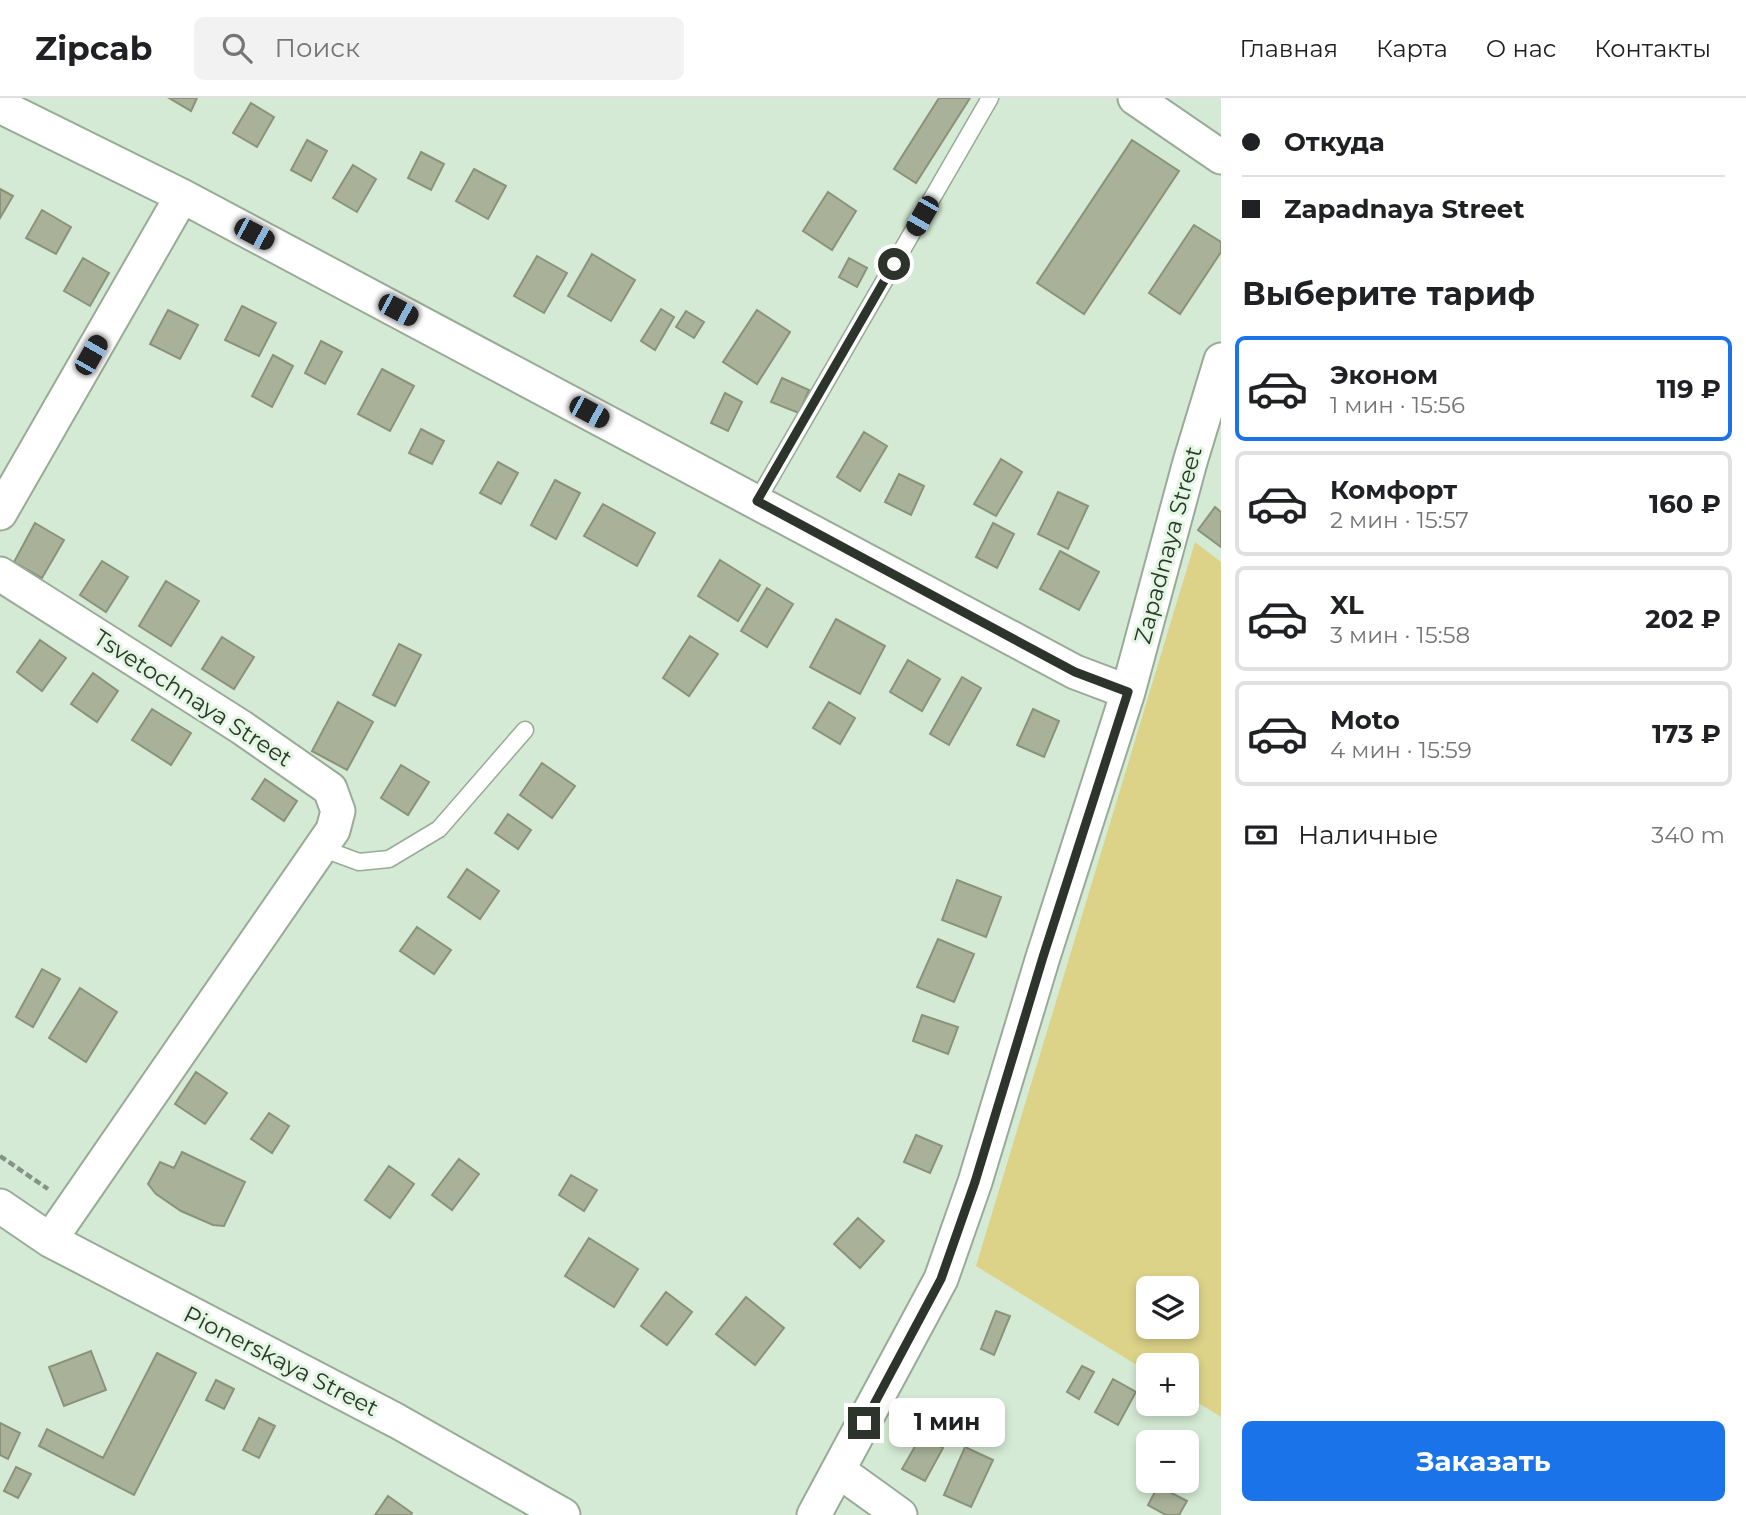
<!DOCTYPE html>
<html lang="ru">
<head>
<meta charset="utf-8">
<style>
	:root { --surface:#fff; --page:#f2f2f2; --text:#202124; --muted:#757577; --line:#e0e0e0; --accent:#1a73e8 }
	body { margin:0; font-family:Montserrat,sans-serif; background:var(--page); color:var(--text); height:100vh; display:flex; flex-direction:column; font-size:26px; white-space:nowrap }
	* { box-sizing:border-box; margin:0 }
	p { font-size:23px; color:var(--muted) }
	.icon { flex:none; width:38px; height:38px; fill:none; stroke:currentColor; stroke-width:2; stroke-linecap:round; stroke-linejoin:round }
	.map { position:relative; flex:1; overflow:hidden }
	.sheet { display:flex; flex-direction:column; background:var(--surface); width:525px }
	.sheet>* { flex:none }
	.guide { display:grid; align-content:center; height:154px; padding:0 21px; background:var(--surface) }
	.fabs { position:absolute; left:1136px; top:1178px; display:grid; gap:14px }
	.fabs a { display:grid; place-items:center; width:63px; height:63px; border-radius:10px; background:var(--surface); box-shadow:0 4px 10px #0003; font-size:35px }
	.end { position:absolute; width:32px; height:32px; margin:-16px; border:9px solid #2c342b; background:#fff; box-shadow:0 0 0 4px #fff }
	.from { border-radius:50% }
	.bubble { position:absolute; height:49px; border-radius:10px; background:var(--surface); box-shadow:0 4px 10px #0003; font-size:23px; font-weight:700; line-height:49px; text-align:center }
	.car { position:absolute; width:21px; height:42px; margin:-21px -10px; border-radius:9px; box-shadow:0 0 5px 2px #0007; background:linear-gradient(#222 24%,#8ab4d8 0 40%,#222 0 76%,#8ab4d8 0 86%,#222 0) }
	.guide b { display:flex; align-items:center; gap:24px; height:66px; font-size:26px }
	.guide b+b { border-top:2px solid var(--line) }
	.guide i { width:18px; height:18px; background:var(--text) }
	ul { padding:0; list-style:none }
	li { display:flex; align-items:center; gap:21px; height:105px; margin:0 14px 10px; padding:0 7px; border:4px solid var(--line); border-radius:10px }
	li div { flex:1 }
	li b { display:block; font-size:26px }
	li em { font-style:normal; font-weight:700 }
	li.on { border-color:var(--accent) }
	li>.icon { width:63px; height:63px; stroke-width:1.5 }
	h2 { padding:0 21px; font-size:32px; line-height:84px }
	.pay { display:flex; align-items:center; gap:18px; height:77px; padding:0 21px; font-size:26px }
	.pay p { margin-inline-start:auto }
	.action { display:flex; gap:14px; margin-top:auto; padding:14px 21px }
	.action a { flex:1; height:80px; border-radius:10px; background:var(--accent); color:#fff; font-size:28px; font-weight:700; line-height:80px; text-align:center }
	header { display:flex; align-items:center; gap:42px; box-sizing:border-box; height:98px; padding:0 35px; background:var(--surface); border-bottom:2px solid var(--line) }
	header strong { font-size:33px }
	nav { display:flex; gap:38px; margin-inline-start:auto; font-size:24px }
	.search { width:490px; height:63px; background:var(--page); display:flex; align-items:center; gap:18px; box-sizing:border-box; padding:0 24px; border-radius:10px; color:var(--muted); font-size:26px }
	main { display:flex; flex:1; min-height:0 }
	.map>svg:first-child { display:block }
	.green { fill:#dcd388; fill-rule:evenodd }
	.building { fill:#a9b299; stroke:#8a937a; stroke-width:2 }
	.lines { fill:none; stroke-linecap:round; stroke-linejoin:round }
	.lane-casing { stroke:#97ab96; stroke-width:19 }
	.street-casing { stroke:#97ab96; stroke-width:37 }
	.path { stroke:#849383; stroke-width:4.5; stroke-dasharray:7 3.5; stroke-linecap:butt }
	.lane { stroke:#fff; stroke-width:16 }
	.street { stroke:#fff; stroke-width:33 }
	.route { stroke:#2c342b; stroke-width:9 }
	.labels { text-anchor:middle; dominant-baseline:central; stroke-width:6; stroke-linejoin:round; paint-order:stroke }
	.street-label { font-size:23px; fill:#2c342b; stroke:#e2f7e1 }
</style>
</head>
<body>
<header>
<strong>Zipcab</strong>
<div class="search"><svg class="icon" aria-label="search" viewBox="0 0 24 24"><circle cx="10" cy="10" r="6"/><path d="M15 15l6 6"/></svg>Поиск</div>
<nav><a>Главная</a><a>Карта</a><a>О нас</a><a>Контакты</a></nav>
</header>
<main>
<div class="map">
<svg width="1221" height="1417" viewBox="0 0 1221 1417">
	<rect width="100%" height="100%" fill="#d5ead4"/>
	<!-- green -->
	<path class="green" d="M 1195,444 L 1221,464 L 1221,1319 L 1187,1298 L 1186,1267 L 1148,1267 L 1148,1274 L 976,1168 ZM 1148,1190 L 1186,1190 L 1186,1228 L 1148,1228 Z"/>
	<!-- building -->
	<path class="building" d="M 169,0 L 197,0 L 191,13 Z
		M 939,0 L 970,0 L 916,85 L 894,71 Z
		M 251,5 L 274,19 L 257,49 L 233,35 Z
		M 307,42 L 327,53 L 311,83 L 291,72 Z
		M 1132,42 L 1179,73 L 1084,216 L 1037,185 Z
		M 421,54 L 444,66 L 431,92 L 408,80 Z
		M 353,67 L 376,81 L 357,114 L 333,100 Z
		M 474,71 L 506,88 L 488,121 L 456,103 Z
		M 0,91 L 13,98 L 0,120 Z
		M 828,94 L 856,113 L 832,152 L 803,133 Z
		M 42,112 L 71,129 L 56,156 L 26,140 Z
		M 1194,127 L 1221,144 L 1221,154 L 1180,216 L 1149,195 Z
		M 592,156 L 635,182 L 611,223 L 568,198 Z
		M 537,158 L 567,175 L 544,215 L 514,198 Z
		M 83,160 L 109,175 L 90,208 L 64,193 Z
		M 849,160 L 867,170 L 857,189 L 839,179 Z
		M 242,208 L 276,225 L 259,258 L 225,242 Z
		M 661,211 L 674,219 L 655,252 L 641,243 Z
		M 168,212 L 198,227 L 180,261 L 150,246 Z
		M 757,212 L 790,234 L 757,286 L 723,264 Z
		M 686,213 L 704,224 L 694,240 L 676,229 Z
		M 321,243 L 342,254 L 325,286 L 305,275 Z
		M 273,257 L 293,268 L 272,309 L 252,298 Z
		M 382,271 L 414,288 L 390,333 L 358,316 Z
		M 782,280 L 809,292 L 799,315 L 771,304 Z
		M 725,295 L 742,304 L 728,333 L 711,325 Z
		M 421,331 L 444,343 L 432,366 L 409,355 Z
		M 864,334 L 887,348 L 860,393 L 837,379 Z
		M 1001,361 L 1022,374 L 996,418 L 974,406 Z
		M 498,364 L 518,375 L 501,406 L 480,395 Z
		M 899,376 L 924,388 L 911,417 L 885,404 Z
		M 555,382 L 580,395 L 556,441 L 531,427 Z
		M 1058,394 L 1088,408 L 1068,451 L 1038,436 Z
		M 603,406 L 655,435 L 637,468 L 584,438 Z
		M 1215,409 L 1221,414 L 1221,449 L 1198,432 Z
		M 35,425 L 64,442 L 42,480 L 14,464 Z
		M 993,425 L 1014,436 L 997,470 L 976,459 Z
		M 1060,453 L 1099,474 L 1079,512 L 1040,491 Z
		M 720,462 L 760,487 L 738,523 L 698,498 Z
		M 102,463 L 128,479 L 106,514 L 80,497 Z
		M 166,483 L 199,503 L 171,548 L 139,528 Z
		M 767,490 L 793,506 L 767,549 L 741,533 Z
		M 836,521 L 885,548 L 860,596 L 810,569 Z
		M 690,538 L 718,556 L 689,598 L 663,580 Z
		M 222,539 L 254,559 L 234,591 L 202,571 Z
		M 40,542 L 66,560 L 42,593 L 17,574 Z
		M 399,546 L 421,557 L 395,608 L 373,597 Z
		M 908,562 L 940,581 L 922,613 L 890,594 Z
		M 93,575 L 118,593 L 97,624 L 71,606 Z
		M 962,579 L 981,590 L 949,647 L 930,636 Z
		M 338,604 L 373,624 L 347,672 L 312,653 Z
		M 829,604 L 855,620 L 840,646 L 813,630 Z
		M 152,611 L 191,635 L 171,667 L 132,642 Z
		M 1033,611 L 1059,623 L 1044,659 L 1017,647 Z
		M 542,665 L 575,688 L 552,720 L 520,697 Z
		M 401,667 L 429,684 L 408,717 L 381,700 Z
		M 265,681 L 297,703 L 284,723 L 252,701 Z
		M 508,716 L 531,732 L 518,751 L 495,735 Z
		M 467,771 L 499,793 L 480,821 L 448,799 Z
		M 957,782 L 1001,799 L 986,839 L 942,822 Z
		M 417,829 L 451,852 L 434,876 L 400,853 Z
		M 938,841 L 974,856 L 954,904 L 917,889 Z
		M 42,871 L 60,881 L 33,929 L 16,919 Z
		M 80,890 L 117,914 L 86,964 L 49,940 Z
		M 922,917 L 958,929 L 948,956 L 913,943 Z
		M 196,974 L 227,995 L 205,1026 L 175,1006 Z
		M 269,1015 L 289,1028 L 272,1055 L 251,1041 Z
		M 916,1037 L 942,1048 L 930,1075 L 904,1064 Z
		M 182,1054 L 245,1084 L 224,1128 L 213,1127 L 181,1113 L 156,1096 L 148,1086 L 160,1064 L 174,1070 Z
		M 459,1061 L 479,1076 L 452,1112 L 432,1097 Z
		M 389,1068 L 414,1086 L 390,1120 L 365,1102 Z
		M 571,1077 L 597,1092 L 584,1113 L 559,1097 Z
		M 858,1120 L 884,1143 L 860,1170 L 834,1146 Z
		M 589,1140 L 638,1171 L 614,1209 L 565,1178 Z
		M 666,1194 L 692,1214 L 667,1247 L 641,1228 Z
		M 746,1199 L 784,1230 L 755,1267 L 716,1236 Z
		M 996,1213 L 1010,1218 L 994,1257 L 981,1251 Z
		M 91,1253 L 106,1292 L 64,1308 L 49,1269 Z
		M 157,1255 L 196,1275 L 134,1397 L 39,1348 L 47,1331 L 103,1360 Z
		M 1082,1268 L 1094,1274 L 1079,1301 L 1067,1294 Z
		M 1113,1281 L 1136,1294 L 1118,1327 L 1095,1314 Z
		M 216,1282 L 234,1291 L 224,1311 L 206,1302 Z
		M 259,1320 L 275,1328 L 259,1360 L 243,1352 Z
		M 0,1325 L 20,1335 L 8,1361 L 0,1357 Z
		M 921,1338 L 943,1350 L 925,1383 L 902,1371 Z
		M 965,1349 L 993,1362 L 971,1409 L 944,1397 Z
		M 16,1369 L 31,1376 L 18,1400 L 4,1393 Z
		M 1158,1388 L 1187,1403 L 1179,1417 L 1166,1417 L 1148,1407 Z
		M 388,1398 L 412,1415 L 411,1417 L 375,1417 Z"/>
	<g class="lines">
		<!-- lane casing -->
		<g class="lane-casing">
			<path id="lane" d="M 757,403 L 990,0
				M 321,750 L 359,764 L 389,761 L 439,731 L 525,632"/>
		</g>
		<!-- street casing -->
		<g class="street-casing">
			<path id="street" d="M 1135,0 L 1221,59
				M 0,8 L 182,98 L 1075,574 L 1128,594
				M 0,415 L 182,98
				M 0,476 L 241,629 L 330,691 L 338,713 L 333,732 L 50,1142
				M 0,1108 L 50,1142 L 397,1323 L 563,1417
				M 839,1373 L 900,1417
				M 814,1417 L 941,1181 L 975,1084 L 1043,859 L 1128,594 L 1190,364 L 1221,262"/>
		</g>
		<!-- path -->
		<path class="path" d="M 0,1058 L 48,1091"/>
		<!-- lane -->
		<use href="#lane" class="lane"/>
		<!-- street -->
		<use href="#street" class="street"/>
	</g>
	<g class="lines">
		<!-- route -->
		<path class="route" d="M 864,1325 L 941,1181 L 975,1084 L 1043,859 L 1128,594 L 1075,574 L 757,403 L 894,166"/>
	</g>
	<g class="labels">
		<!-- street labels -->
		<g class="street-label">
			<text transform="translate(1168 447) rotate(-75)">Zapadnaya Street</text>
			<text transform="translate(193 600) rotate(33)">Tsvetochnaya Street</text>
			<text transform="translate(281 1263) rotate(27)">Pionerskaya Street</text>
		</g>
	</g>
</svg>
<div class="fabs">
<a><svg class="icon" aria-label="layers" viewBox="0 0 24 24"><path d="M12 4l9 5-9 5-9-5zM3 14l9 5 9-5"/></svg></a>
<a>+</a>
<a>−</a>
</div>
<i class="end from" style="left:894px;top:166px"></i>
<i class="end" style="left:864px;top:1325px"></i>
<div class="bubble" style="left:889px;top:1300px;width:116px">1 мин</div>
<i class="car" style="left:922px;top:118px;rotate:210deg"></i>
<i class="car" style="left:254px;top:136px;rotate:118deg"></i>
<i class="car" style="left:398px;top:212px;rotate:118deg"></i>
<i class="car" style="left:91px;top:257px;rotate:30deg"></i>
<i class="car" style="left:589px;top:314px;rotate:118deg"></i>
</div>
<section class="sheet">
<div class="guide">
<b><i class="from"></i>Откуда</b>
<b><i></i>Zapadnaya Street</b>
</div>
<h2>Выберите тариф</h2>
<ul>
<li class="on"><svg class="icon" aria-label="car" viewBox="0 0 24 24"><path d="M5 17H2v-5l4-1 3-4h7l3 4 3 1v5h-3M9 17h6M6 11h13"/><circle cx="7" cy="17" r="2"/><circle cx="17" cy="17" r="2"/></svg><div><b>Эконом</b><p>1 мин · 15:56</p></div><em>119 ₽</em></li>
<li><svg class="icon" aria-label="car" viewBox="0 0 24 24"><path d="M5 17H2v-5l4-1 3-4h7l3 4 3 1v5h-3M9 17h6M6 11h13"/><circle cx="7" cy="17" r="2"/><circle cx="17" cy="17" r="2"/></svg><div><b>Комфорт</b><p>2 мин · 15:57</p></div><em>160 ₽</em></li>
<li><svg class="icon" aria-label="car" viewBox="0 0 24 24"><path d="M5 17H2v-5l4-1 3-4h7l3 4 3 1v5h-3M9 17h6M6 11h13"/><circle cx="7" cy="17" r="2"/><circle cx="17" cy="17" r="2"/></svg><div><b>XL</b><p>3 мин · 15:58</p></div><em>202 ₽</em></li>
<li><svg class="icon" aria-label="car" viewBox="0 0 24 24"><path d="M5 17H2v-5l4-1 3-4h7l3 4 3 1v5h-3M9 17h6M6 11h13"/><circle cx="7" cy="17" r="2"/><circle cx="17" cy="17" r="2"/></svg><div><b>Moto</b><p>4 мин · 15:59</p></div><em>173 ₽</em></li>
</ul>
<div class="pay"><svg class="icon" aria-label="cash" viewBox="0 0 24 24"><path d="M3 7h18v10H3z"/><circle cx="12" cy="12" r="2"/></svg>Наличные<p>340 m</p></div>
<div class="action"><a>Заказать</a></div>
</section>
</main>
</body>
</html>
